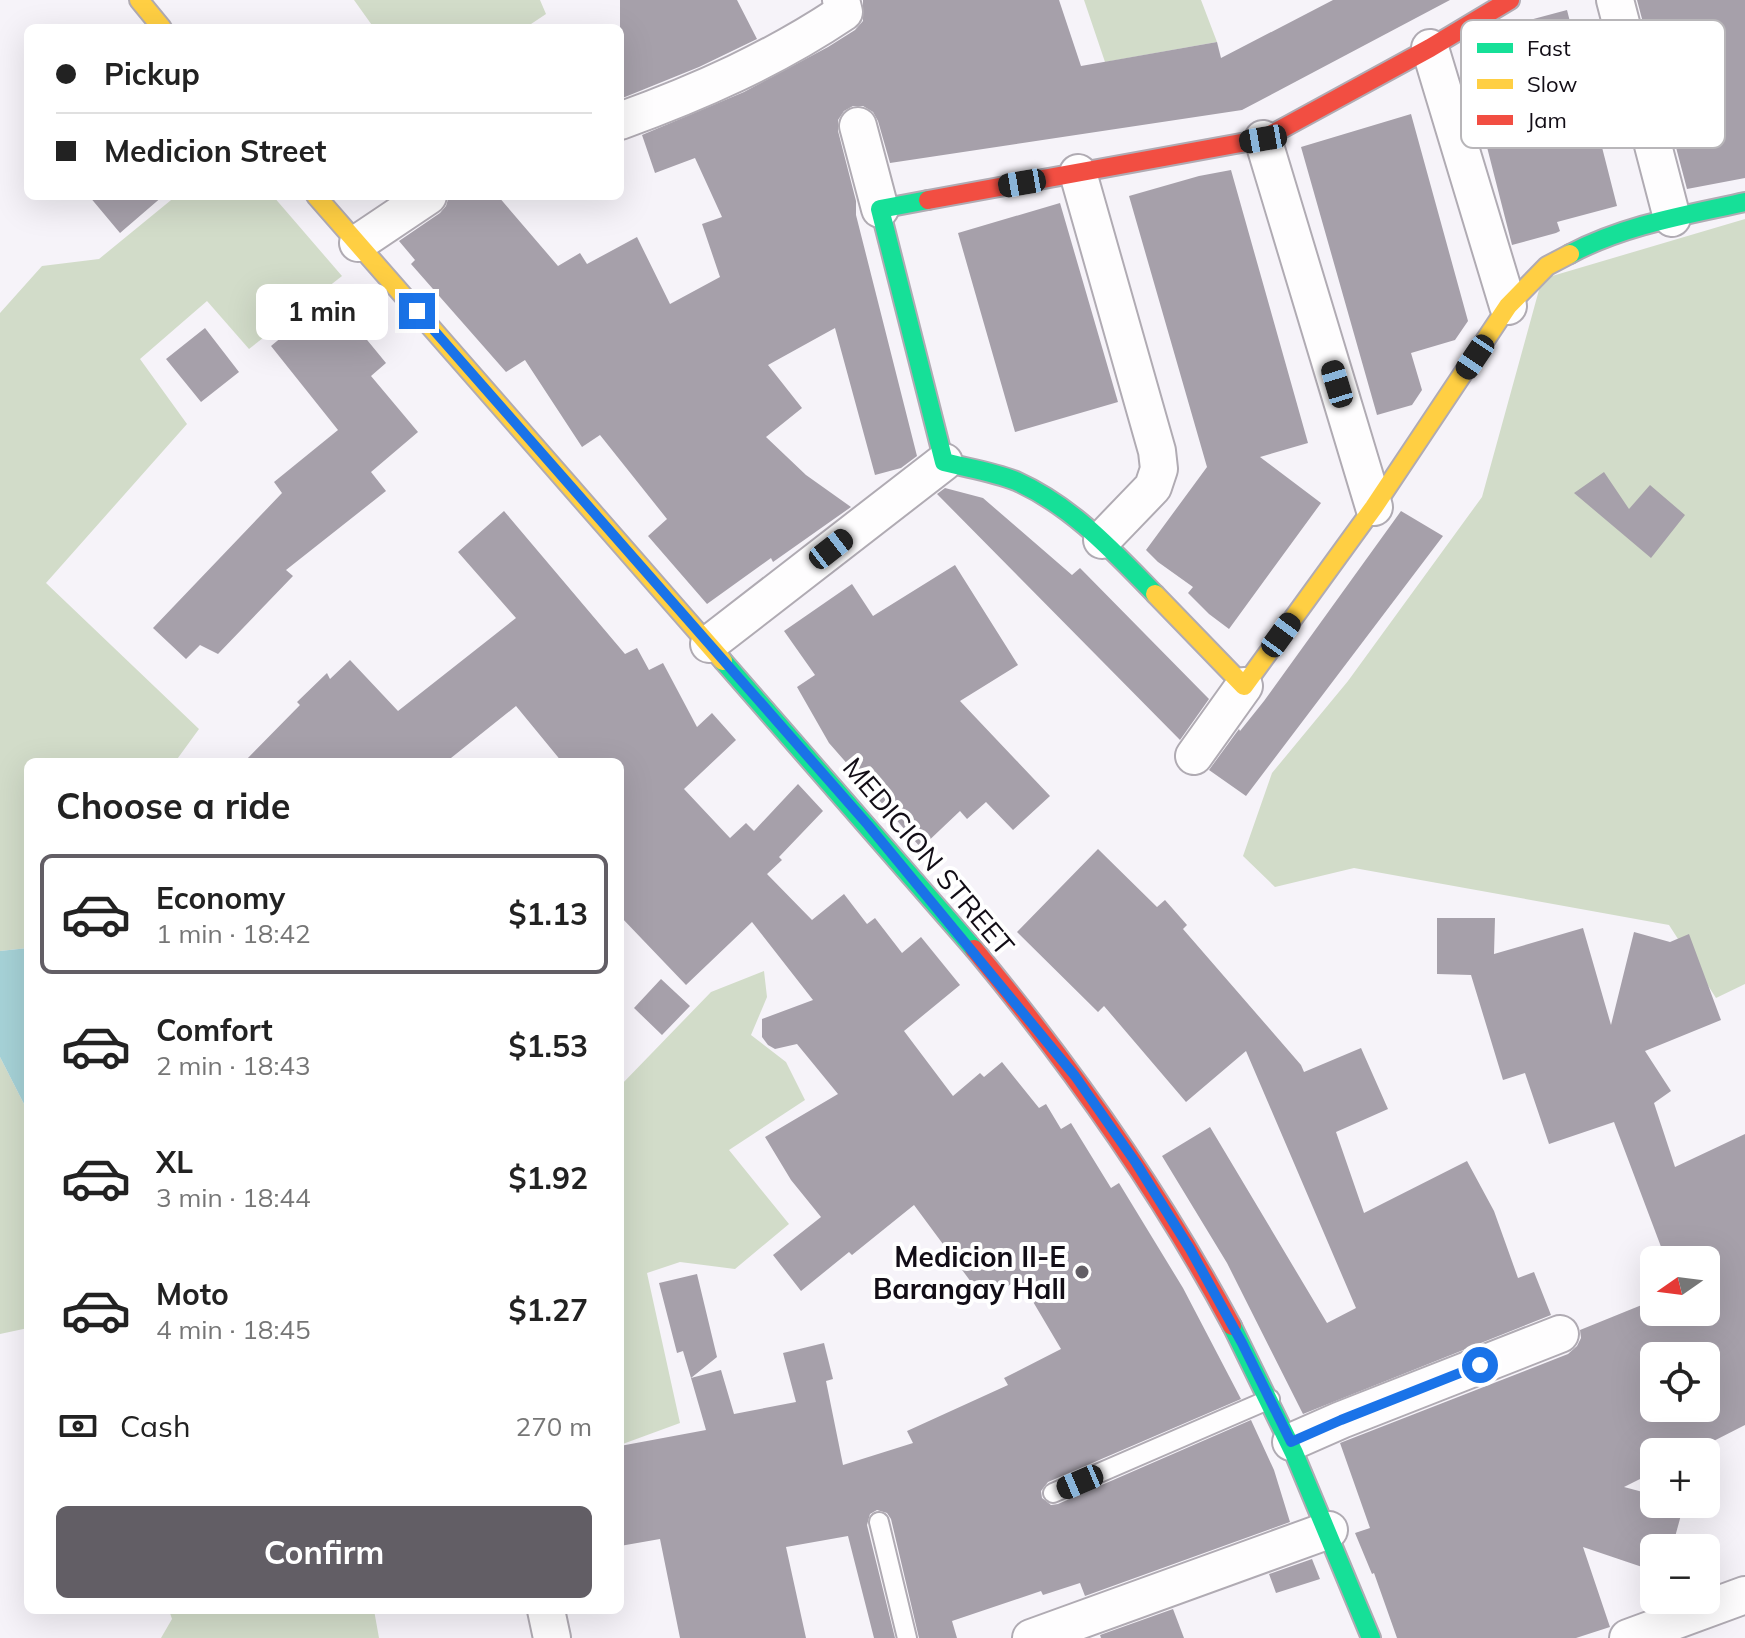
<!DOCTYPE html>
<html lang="en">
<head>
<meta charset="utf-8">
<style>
	:root { --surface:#fff; --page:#f2f2f2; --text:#222; --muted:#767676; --line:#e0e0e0; --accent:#625e65 }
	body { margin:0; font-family:Mulish,sans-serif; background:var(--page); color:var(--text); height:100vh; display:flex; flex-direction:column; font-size:30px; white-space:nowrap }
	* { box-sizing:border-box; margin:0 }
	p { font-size:26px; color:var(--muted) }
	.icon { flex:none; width:44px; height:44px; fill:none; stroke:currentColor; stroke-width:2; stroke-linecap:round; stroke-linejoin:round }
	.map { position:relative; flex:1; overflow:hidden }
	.drawer { position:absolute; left:24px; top:758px; width:600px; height:856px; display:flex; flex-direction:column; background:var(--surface); border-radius:12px; box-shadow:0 8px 32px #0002 }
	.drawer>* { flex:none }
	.top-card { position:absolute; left:24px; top:24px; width:600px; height:176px; border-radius:12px; box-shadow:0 8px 32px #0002; display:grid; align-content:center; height:176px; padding:0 32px; background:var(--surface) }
	.needle { width:52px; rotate:256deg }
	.tools { position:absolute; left:1640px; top:1246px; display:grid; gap:16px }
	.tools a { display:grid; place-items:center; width:80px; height:80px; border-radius:12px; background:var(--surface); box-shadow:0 8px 32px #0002; font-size:40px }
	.end { position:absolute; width:36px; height:36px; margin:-18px; border:10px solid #1a73e8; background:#fff; box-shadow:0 0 0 4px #fff }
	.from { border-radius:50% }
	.bubble { position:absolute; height:56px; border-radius:12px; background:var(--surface); box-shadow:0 8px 32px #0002; font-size:26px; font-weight:700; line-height:56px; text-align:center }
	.car { position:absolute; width:24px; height:48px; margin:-24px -12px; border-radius:10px; box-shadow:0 0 6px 2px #0007; background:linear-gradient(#222 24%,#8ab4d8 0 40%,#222 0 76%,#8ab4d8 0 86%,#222 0) }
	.top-card b { display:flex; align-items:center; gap:28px; height:76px; font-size:30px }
	.top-card b+b { border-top:2px solid var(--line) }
	.top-card i { width:20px; height:20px; background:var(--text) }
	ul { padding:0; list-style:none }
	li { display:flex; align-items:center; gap:24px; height:120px; margin:0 16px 12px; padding:0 16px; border:4px solid transparent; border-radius:12px }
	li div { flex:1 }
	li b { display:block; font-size:30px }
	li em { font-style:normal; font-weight:700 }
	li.active { border-color:var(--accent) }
	li>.icon { width:72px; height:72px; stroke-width:1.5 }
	h2 { padding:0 32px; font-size:36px; line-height:96px }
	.pay { display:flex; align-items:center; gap:20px; height:88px; padding:0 32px; font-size:30px }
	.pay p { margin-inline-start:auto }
	.button { display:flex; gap:16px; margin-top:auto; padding:16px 32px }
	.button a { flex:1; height:92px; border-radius:12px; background:var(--accent); color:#fff; font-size:32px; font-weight:700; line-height:92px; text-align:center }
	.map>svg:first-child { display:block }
	.green { fill:#d2dcc9 }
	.water { fill:#a6d2d7 }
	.building { fill:#a6a0aa; fill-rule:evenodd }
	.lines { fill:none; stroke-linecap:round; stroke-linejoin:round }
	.lane-casing { stroke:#b0abb3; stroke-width:22 }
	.street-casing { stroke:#b0abb3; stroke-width:40 }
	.fast-casing { stroke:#b0abb3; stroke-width:22 }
	.slow-casing { stroke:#b0abb3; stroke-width:22 }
	.jam-casing { stroke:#b0abb3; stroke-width:22 }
	.lane { stroke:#fefdfe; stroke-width:18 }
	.street { stroke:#fefdfe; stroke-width:36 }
	.fast { stroke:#16e098; stroke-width:18 }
	.slow { stroke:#ffcf43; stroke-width:18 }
	.jam { stroke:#f24e42; stroke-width:18 }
	.route { stroke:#1a73e8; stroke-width:10 }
	.poi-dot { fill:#625e65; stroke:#fff; stroke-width:3 }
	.labels { text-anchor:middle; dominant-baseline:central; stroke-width:8; stroke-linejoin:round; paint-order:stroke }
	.street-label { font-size:28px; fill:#120d16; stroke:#fff }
	.poi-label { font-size:28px; font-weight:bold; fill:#120d16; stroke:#fff; text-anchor:end }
	.key { fill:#fff; stroke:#b8b6b9; stroke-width:2 }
	.key-label { font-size:22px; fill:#120d16 }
</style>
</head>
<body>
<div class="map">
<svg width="1745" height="1638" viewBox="0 0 1745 1638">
	<rect width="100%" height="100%" fill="#f6f3f9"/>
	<!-- green -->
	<path class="green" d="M 354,0 L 540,0 L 546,14 L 525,28 L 374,28 Z
		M 1084,0 L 1201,0 L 1217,42 L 1105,62 Z
		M 176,196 L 273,196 L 342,276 L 249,349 L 207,301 L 140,359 L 187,424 L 46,583 L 199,729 L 175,762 L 28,762 L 28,948 L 0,951 L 0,313 L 42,266 L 99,259 Z
		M 1745,219 L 1745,984 L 1716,998 L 1669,925 L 1354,868 L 1275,887 L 1243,856 L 1272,773 L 1348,681 L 1482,497 L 1542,279 Z
		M 764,971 L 767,997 L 751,1035 L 786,1062 L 805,1100 L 729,1150 L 789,1224 L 735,1269 L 680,1262 L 647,1273 L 680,1423 L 620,1445 L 620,1086 L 711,992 Z
		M 0,1057 L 24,1104 L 28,1105 L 28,1328 L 0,1334 Z
		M 169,1610 L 374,1610 L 379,1638 L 161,1638 L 172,1619 Z"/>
	<!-- water -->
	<path class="water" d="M 28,948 L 28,1105 L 24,1104 L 0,1057 L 0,951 Z"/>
	<!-- building -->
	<path class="building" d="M 620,0 L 737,0 L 757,39 L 699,67 L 620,99 Z
		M 863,0 L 1059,0 L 1081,66 L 1217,42 L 1221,58 L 1333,0 L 1450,0 L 1242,110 L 890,163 L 878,121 L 873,112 L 863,106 L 853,106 L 844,111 L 838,120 L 838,131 L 856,201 L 856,215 L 917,456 L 901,468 L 875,475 L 835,328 L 768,365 L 802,408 L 766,437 L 806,475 L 851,507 L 773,562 L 771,558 L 707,604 L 648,536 L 667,519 L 600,435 L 582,447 L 525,360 L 506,372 L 411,264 L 415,260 L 399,241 L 440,213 L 446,206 L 449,196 L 498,196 L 558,266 L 580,253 L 587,264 L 637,237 L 670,304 L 720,277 L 702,224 L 722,217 L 695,158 L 655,173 L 642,135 L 744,92 L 828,47 L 855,30 L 863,21 Z
		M 1637,0 L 1745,0 L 1745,178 L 1687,189 Z
		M 1567,10 L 1617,206 L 1557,222 L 1560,231 L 1556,233 L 1512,245 L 1464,57 L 1522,22 Z
		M 1411,114 L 1468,321 L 1455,340 L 1411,353 L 1422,390 L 1412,405 L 1377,415 L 1301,147 Z
		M 1231,170 L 1308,443 L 1260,457 L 1321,503 L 1229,629 L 1209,614 L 1188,593 L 1193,587 L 1158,562 L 1146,550 L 1207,467 L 1129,196 L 1199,176 Z
		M 89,196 L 163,196 L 120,233 Z
		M 1060,203 L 1118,402 L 1015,432 L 958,233 Z
		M 331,296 L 386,363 L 371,376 L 418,432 L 371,472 L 386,491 L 286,570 L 293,576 L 218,654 L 200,645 L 186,659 L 153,628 L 282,493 L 274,482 L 338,430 L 271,346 Z
		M 205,328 L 239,372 L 201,402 L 166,359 Z
		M 1604,472 L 1629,509 L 1650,485 L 1685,515 L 1651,558 L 1574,493 Z
		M 945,488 L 983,498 L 1072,575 L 1080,568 L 1209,699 L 1180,740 L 937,494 Z
		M 504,511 L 625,654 L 637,648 L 649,670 L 663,663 L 697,727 L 712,713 L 736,740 L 684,789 L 730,838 L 746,823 L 754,831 L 798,784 L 823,811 L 779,857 L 782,860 L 767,874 L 812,920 L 844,894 L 867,924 L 875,918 L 902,953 L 921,937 L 960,985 L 904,1031 L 953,1096 L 980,1073 L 984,1077 L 1002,1062 L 1039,1108 L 1046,1104 L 1061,1129 L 1071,1123 L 1111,1188 L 1119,1183 L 1183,1288 L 1241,1399 L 1048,1482 L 1041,1491 L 1042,1498 L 1051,1505 L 1058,1504 L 1251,1420 L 1274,1470 L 1290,1522 L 1085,1596 L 1080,1583 L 1043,1595 L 1041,1591 L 952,1621 L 957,1638 L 919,1638 L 891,1519 L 887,1513 L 877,1510 L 870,1514 L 867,1525 L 895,1638 L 874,1638 L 848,1536 L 786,1547 L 806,1638 L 680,1638 L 660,1539 L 620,1546 L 620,1446 L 706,1430 L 691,1378 L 721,1370 L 734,1414 L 796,1402 L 783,1353 L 824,1343 L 833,1379 L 826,1381 L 843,1465 L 913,1443 L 907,1431 L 1008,1385 L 1004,1378 L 1061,1349 L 1019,1278 L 993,1297 L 981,1281 L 974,1286 L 914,1205 L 852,1255 L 849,1252 L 801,1291 L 773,1255 L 821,1217 L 791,1180 L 765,1137 L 838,1094 L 797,1044 L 775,1049 L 768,1045 L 762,1037 L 762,1019 L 813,1000 L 752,922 L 686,985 L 620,916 L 620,762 L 562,762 L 516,706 L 446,762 L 244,762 L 300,705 L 297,702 L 327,673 L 330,679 L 350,660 L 398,711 L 516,618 L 458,552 Z
		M 1401,511 L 1443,536 L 1246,796 L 1209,770 L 1239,729 L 1240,731 L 1264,701 Z
		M 955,565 L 1018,665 L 960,701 L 1050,796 L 1013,830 L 986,802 L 967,819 L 960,811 L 921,848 L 829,743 L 797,687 L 815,675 L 784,631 L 852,584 L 873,616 Z
		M 1098,849 L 1157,907 L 1165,900 L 1187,925 L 1183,929 L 1301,1065 L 1304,1072 L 1361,1048 L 1388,1109 L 1336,1132 L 1364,1213 L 1467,1161 L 1494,1211 L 1518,1278 L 1534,1272 L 1551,1315 L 1303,1414 L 1227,1263 L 1162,1156 L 1210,1127 L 1327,1323 L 1356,1308 L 1246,1051 L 1186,1102 L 1104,1006 L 1098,1012 L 1017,932 Z
		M 1437,918 L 1495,918 L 1494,954 L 1583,928 L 1611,1025 L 1634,932 L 1670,942 L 1689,934 L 1721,1020 L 1645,1051 L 1671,1091 L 1654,1103 L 1675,1167 L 1745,1134 L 1745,1425 L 1692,1452 L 1654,1452 L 1654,1472 L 1624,1487 L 1654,1495 L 1654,1504 L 1684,1504 L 1672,1548 L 1654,1548 L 1654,1571 L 1583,1547 L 1610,1627 L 1576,1638 L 1397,1638 L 1374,1573 L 1372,1574 L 1355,1533 L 1370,1528 L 1340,1443 L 1568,1354 L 1577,1346 L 1581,1338 L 1580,1330 L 1654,1300 L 1654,1312 L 1706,1312 L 1706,1260 L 1666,1260 L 1614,1122 L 1549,1144 L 1525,1073 L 1503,1080 L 1471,975 L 1437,974 ZM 1654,1356 L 1706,1356 L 1706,1408 L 1654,1408 Z
		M 661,979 L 690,1006 L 662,1035 L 634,1008 Z
		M 697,1274 L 717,1357 L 691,1378 L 683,1351 L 677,1353 L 659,1283 Z
		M 1312,1559 L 1320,1579 L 1276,1593 L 1269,1574 Z
		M 1173,1609 L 1184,1638 L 1101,1638 L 1100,1635 Z"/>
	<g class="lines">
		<!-- lane casing -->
		<g class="lane-casing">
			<path id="lane" d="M 1053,1493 L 1270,1399
				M 879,1522 L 907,1638"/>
		</g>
		<!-- street casing -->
		<g class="street-casing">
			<path id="street" d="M 1615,0 L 1672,218
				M 1430,48 L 1508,306
				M 620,121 C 700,92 774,59 844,12 L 841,0
				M 858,126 L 880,209
				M 1263,139 L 1374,507
				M 1078,173 L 1157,451 L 1159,469 L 1153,487 L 1102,540
				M 358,243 L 428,196
				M 709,644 L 944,462
				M 1194,756 L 1244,686
				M 1291,1442 L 1341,1420 L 1560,1334
				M 546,1610 L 552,1638
				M 1031,1638 L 1329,1530
				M 1628,1638 L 1745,1595"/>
		</g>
		<!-- fast casing -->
		<g class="fast-casing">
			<path id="fast" d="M 928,200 L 880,209 L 944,462 C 967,468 994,472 1016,481 C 1072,506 1113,551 1155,594
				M 1570,254 C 1624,225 1686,215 1745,202
				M 723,661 L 974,949
				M 1232,1326 L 1294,1453 L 1371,1638"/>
		</g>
		<!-- slow casing -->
		<g class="slow-casing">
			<path id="slow" d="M 139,0 L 162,28
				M 316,196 L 723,661
				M 1155,594 L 1244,686 L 1374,507 L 1508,306 L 1547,266 L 1570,254"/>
		</g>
		<!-- jam casing -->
		<g class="jam-casing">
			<path id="jam" d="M 928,200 L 1263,139 L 1430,48 L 1510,0
				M 974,949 C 1072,1067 1159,1190 1232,1326"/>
		</g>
		<!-- lane -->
		<use href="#lane" class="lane"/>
		<!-- street -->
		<use href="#street" class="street"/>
		<!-- fast -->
		<use href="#fast" class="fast"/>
		<!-- slow -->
		<use href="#slow" class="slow"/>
		<!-- jam -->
		<use href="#jam" class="jam"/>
	</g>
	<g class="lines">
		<!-- route -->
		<path class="route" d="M 417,311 L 868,825 L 1075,1076 L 1136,1163 L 1190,1249 L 1242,1343 L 1291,1442 L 1341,1420 L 1480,1365"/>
	</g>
	<!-- markers -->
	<circle class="poi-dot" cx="1082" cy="1272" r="8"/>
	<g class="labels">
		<!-- street labels -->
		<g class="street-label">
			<text transform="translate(929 856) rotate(50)">MEDICION STREET</text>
		</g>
		<!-- poi labels -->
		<g class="poi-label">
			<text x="1066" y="1256">Medicion II-E<tspan x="1066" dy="32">Barangay Hall</tspan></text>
		</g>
	</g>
	<!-- legend -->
	<rect x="1461" y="20" width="264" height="128" rx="12" class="key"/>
	<rect x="1477" y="43" width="36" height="10" fill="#16e098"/>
	<rect x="1477" y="79" width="36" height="10" fill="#ffcf43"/>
	<rect x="1477" y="115" width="36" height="10" fill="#f24e42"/>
	<g class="key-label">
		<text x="1527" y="56">Fast</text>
		<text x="1527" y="92">Slow</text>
		<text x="1527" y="128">Jam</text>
	</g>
</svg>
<div class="tools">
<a><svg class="needle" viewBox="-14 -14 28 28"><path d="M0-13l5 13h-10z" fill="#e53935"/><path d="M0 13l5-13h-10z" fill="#767676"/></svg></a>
<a><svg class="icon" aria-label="locate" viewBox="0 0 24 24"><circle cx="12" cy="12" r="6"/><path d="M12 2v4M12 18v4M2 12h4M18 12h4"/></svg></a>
<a>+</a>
<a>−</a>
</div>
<i class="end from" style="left:1480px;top:1365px"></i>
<i class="end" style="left:417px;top:311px"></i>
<div class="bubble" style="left:256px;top:284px;width:132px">1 min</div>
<i class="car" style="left:1263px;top:139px;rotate:260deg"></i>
<i class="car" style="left:1022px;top:183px;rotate:260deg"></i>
<i class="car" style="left:1475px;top:357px;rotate:214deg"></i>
<i class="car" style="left:1337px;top:384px;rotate:343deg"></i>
<i class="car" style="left:831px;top:549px;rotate:52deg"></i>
<i class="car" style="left:1281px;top:635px;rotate:36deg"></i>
<i class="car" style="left:1080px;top:1482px;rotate:247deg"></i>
<div class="top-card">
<b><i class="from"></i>Pickup</b>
<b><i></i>Medicion Street</b>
</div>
<section class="drawer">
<h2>Choose a ride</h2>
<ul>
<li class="active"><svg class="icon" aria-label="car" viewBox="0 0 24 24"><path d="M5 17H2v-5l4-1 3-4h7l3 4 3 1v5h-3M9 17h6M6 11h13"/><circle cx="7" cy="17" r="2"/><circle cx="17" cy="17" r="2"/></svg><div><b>Economy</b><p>1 min · 18:42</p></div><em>$1.13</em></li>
<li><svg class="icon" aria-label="car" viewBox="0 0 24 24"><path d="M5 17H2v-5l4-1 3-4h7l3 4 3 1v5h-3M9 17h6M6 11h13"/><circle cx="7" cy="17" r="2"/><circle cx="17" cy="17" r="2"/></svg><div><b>Comfort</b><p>2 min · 18:43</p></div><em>$1.53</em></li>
<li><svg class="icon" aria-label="car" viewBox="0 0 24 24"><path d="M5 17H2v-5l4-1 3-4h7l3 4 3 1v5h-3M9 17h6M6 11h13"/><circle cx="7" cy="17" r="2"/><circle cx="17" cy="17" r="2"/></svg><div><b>XL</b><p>3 min · 18:44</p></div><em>$1.92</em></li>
<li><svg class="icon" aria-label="car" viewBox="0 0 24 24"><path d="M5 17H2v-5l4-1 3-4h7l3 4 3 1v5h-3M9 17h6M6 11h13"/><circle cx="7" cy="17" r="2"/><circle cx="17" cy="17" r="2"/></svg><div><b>Moto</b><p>4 min · 18:45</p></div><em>$1.27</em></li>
</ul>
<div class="pay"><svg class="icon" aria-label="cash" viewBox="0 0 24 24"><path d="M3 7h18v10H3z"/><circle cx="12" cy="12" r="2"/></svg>Cash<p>270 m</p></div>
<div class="button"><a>Confirm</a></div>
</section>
</div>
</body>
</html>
